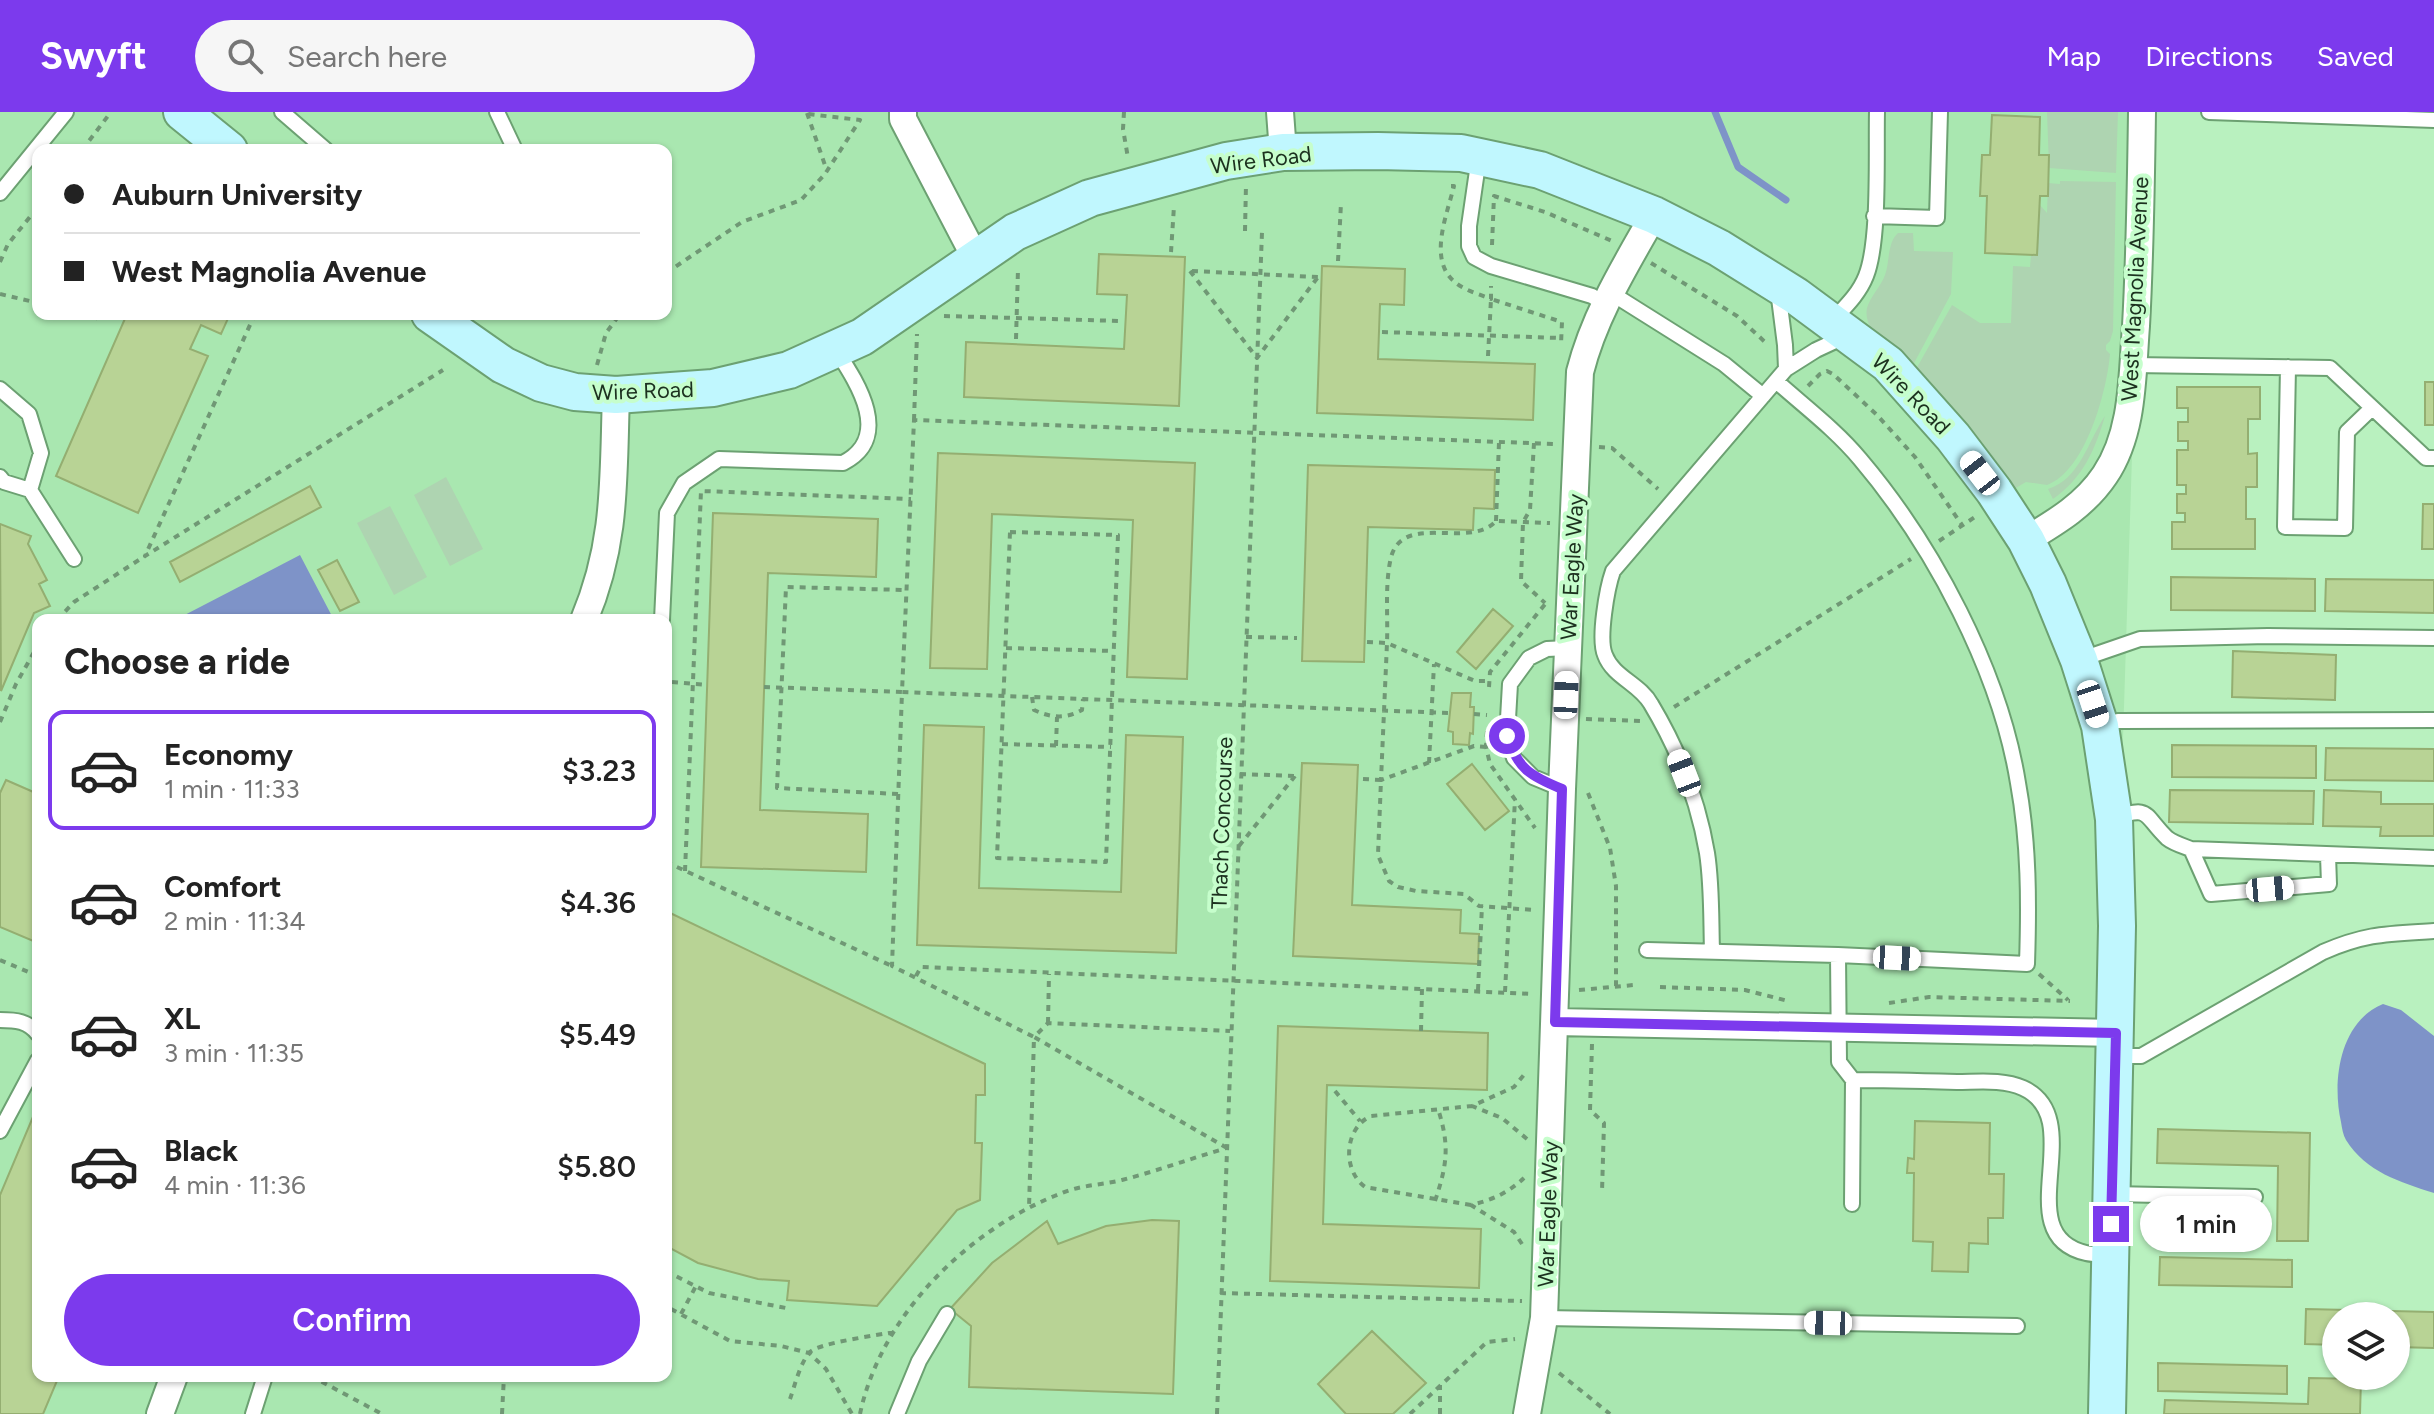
<!DOCTYPE html>
<html lang="en">
<head>
<meta charset="utf-8">
<style>
	:root { --surface:#fff; --page:#f6f6f6; --text:#222; --muted:#767676; --line:#e0e0e0; --accent:#7c3aed }
	body { margin:0; font-family:Figtree,sans-serif; background:var(--page); color:var(--text); height:100vh; display:flex; flex-direction:column; font-size:30px; white-space:nowrap }
	* { box-sizing:border-box; margin:0 }
	p { font-size:26px; color:var(--muted) }
	.icon { flex:none; width:44px; height:44px; fill:none; stroke:currentColor; stroke-width:2; stroke-linecap:round; stroke-linejoin:round }
	.map { position:relative; flex:1; overflow:hidden }
	.drawer { position:absolute; left:32px; top:502px; width:640px; height:768px; display:flex; flex-direction:column; background:var(--surface); border-radius:16px; box-shadow:0 2px 6px #0004 }
	.drawer>* { flex:none }
	.guide { position:absolute; left:32px; top:32px; width:640px; height:176px; border-radius:16px; box-shadow:0 2px 6px #0004; display:grid; align-content:center; height:176px; padding:0 32px; background:var(--surface) }
	.fabs { position:absolute; left:2322px; top:1190px; display:grid; gap:16px }
	.fabs a { display:grid; place-items:center; width:88px; height:88px; border-radius:50%; background:var(--surface); box-shadow:0 2px 6px #0004; font-size:40px }
	.end { position:absolute; width:36px; height:36px; margin:-18px; border:10px solid #7c3aed; background:#fff; box-shadow:0 0 0 4px #fff }
	.from { border-radius:50% }
	.bubble { position:absolute; height:56px; border-radius:28px; background:var(--surface); box-shadow:0 2px 6px #0004; font-size:26px; font-weight:600; line-height:56px; text-align:center }
	.car { position:absolute; width:24px; height:48px; margin:-24px -12px; border-radius:10px; box-shadow:0 0 6px 2px #0007; background:linear-gradient(#fff 24%,#345 0 40%,#fff 0 76%,#345 0 86%,#fff 0) }
	.guide b { display:flex; align-items:center; gap:28px; height:76px; font-size:30px }
	.guide b+b { border-top:2px solid var(--line) }
	.guide i { width:20px; height:20px; background:var(--text) }
	ul { padding:0; list-style:none }
	li { display:flex; align-items:center; gap:24px; height:120px; margin:0 16px 12px; padding:0 16px; border:4px solid transparent; border-radius:16px }
	li div { flex:1 }
	li b { display:block; font-size:30px }
	li em { font-style:normal; font-weight:600 }
	li.on { border-color:var(--accent) }
	li>.icon { width:72px; height:72px; stroke-width:1.5 }
	h2 { padding:0 32px; font-size:36px; line-height:96px }
	.cta { display:flex; gap:16px; margin-top:auto; padding:16px 32px }
	.cta a { flex:1; height:92px; border-radius:48px; background:var(--accent); color:#fff; font-size:32px; font-weight:600; line-height:92px; text-align:center }
	header { display:flex; align-items:center; gap:48px; box-sizing:border-box; height:112px; padding:0 40px; background:var(--accent); color:#fff }
	header strong { font-size:38px }
	nav { display:flex; gap:44px; margin-inline-start:auto; font-size:28px }
	.search { width:560px; height:72px; background:var(--page); display:flex; align-items:center; gap:20px; box-sizing:border-box; padding:0 28px; border-radius:44px; color:var(--muted); font-size:30px }
	.map>svg:first-child { display:block }
	.built { fill:#a9e7b0; fill-rule:evenodd }
	.green { fill:#aed4b1 }
	.water { fill:#7e93c8 }
	.lines { fill:none; stroke-linecap:round; stroke-linejoin:round }
	.stream { stroke:#7e93c8; stroke-width:7 }
	.building { fill:#b8d395; stroke:#94ae71; stroke-width:2 }
	.lane-casing { stroke:#6ca172; stroke-width:18 }
	.street-casing { stroke:#6ca172; stroke-width:30 }
	.secondary-casing { stroke:#6ca172; stroke-width:40 }
	.path { stroke:#709875; stroke-width:4; stroke-dasharray:6 6; stroke-linecap:butt }
	.lane { stroke:#fff; stroke-width:14 }
	.street { stroke:#fff; stroke-width:26 }
	.secondary { stroke:#c0f7fe; stroke-width:36 }
	.route { stroke:#7c3aed; stroke-width:10 }
	.labels { text-anchor:middle; dominant-baseline:central; stroke-width:8; stroke-linejoin:round; paint-order:stroke }
	.street-label { font-size:22px; fill:#1c311f; stroke:#c6fecc }
</style>
</head>
<body>
<header>
<strong>Swyft</strong>
<div class="search"><svg class="icon" aria-label="search" viewBox="0 0 24 24"><circle cx="10" cy="10" r="6"/><path d="M15 15l6 6"/></svg>Search here</div>
<nav><a>Map</a><a>Directions</a><a>Saved</a></nav>
</header>
<div class="map">
<svg width="2434" height="1302" viewBox="0 0 2434 1302">
	<rect width="100%" height="100%" fill="#b9f1bf"/>
	<!-- built -->
	<path class="built" d="M 0,0 L 2143,0 L 2117,814 L 2107,1302 L 0,1302 ZM 38,38 L 666,38 L 666,202 L 38,202 ZM 38,508 L 666,508 L 666,1264 L 38,1264 Z"/>
	<!-- green -->
	<path class="green" d="M 2047,0 L 2118,0 L 2116,61 L 2049,56 Z
		M 2060,69 L 2116,70 L 2113,219 L 2110,229 L 2106,233 L 2106,238 L 2110,242 C 2107,278 2086,359 2047,373 L 2026,370 L 2014,377 L 1964,309 L 1915,259 L 1952,193 L 1980,211 L 2011,211 L 2013,154 L 2030,155 L 2031,143 L 2037,143 L 2039,92 L 2047,101 L 2048,71 L 2060,72 Z
		M 1898,121 L 1913,121 L 1914,139 L 1953,140 L 1951,182 L 1912,255 C 1896,241 1862,221 1867,196 C 1870,185 1881,174 1885,163 C 1890,149 1887,131 1898,121 Z
		M 2105,304 C 2095,338 2083,366 2053,387 L 2048,377 C 2080,367 2088,329 2105,304 Z
		M 446,365 L 483,437 L 450,454 L 414,383 Z
		M 390,394 L 427,465 L 394,483 L 357,411 Z"/>
	<!-- water -->
	<path class="water" d="M 300,443 L 334,508 L 175,508 Z
		M 2383,892 L 2401,898 L 2434,924 L 2434,1081 C 2400,1070 2366,1060 2346,1028 C 2343,1023 2342,1016 2341,1010 C 2332,970 2339,910 2383,892 Z"/>
	<g class="lines">
		<!-- stream -->
		<path class="stream" d="M 1715,0 L 1738,55 L 1786,88"/>
	</g>
	<!-- building -->
	<path class="building" d="M 1992,3 L 2040,5 L 2039,43 L 2049,43 L 2048,84 L 2040,84 L 2037,143 L 1985,141 L 1987,84 L 1980,84 L 1982,43 L 1990,43 Z
		M 1099,142 L 1185,145 L 1179,294 L 964,285 L 966,230 L 1124,237 L 1127,183 L 1097,182 Z
		M 1322,154 L 1405,157 L 1404,193 L 1380,192 L 1378,247 L 1535,252 L 1533,308 L 1317,301 Z
		M 127,202 L 230,202 L 221,222 L 201,213 L 190,237 L 208,244 L 138,401 L 56,364 Z
		M 2425,270 L 2434,270 L 2434,313 L 2425,313 Z
		M 2177,275 L 2260,275 L 2260,307 L 2248,307 L 2248,342 L 2257,341 L 2257,375 L 2246,375 L 2246,407 L 2255,407 L 2255,437 L 2172,437 L 2172,410 L 2185,410 L 2185,401 L 2177,401 L 2177,382 L 2186,382 L 2186,373 L 2177,373 L 2177,338 L 2188,338 L 2188,329 L 2178,329 L 2178,310 L 2188,310 L 2188,296 L 2177,296 Z
		M 938,341 L 1195,351 L 1187,567 L 1127,565 L 1133,408 L 992,402 L 987,557 L 930,556 Z
		M 1308,353 L 1495,358 L 1494,397 L 1474,396 L 1473,418 L 1368,415 L 1364,550 L 1302,549 Z
		M 310,374 L 321,395 L 180,470 L 170,450 Z
		M 2423,392 L 2434,392 L 2434,437 L 2422,437 Z
		M 713,401 L 878,407 L 876,465 L 768,461 L 760,698 L 868,702 L 866,760 L 701,755 Z
		M 0,412 L 31,424 L 28,432 L 47,468 L 39,472 L 50,494 L 34,501 L 1,579 Z
		M 337,448 L 359,490 L 340,499 L 318,458 Z
		M 2171,465 L 2315,467 L 2315,499 L 2171,498 Z
		M 2326,467 L 2434,468 L 2434,501 L 2325,499 Z
		M 1493,497 L 1513,514 L 1476,557 L 1457,540 Z
		M 2233,539 L 2336,543 L 2335,588 L 2232,585 Z
		M 1452,581 L 1471,581 L 1470,595 L 1474,595 L 1473,622 L 1470,621 L 1469,633 L 1453,632 L 1453,620 L 1448,619 Z
		M 924,613 L 984,615 L 979,776 L 1121,780 L 1126,623 L 1183,625 L 1176,841 L 917,833 Z
		M 2172,633 L 2316,634 L 2316,666 L 2172,665 Z
		M 2326,636 L 2434,637 L 2434,669 L 2325,668 Z
		M 1302,651 L 1358,653 L 1352,793 L 1461,798 L 1460,821 L 1479,822 L 1478,852 L 1293,844 Z
		M 1472,652 L 1509,699 L 1485,718 L 1447,672 Z
		M 6,668 L 38,682 L 38,831 L 0,815 L 0,681 Z
		M 2170,678 L 2314,679 L 2313,712 L 2169,710 Z
		M 2324,678 L 2381,680 L 2381,692 L 2434,692 L 2434,724 L 2380,724 L 2381,715 L 2323,714 Z
		M 666,799 L 985,952 L 985,983 L 976,983 L 975,1031 L 982,1031 L 980,1088 L 957,1098 L 877,1194 L 787,1188 L 789,1169 L 758,1167 L 698,1151 L 666,1134 Z
		M 1278,914 L 1488,921 L 1487,978 L 1327,973 L 1323,1112 L 1481,1117 L 1479,1176 L 1270,1169 Z
		M 38,993 L 38,1264 L 59,1264 L 43,1302 L 0,1302 L 0,1083 Z
		M 1915,1009 L 1990,1011 L 1989,1062 L 2004,1062 L 2003,1106 L 1988,1106 L 1988,1132 L 1969,1131 L 1968,1160 L 1932,1159 L 1933,1130 L 1913,1129 L 1914,1061 L 1907,1061 L 1908,1046 L 1914,1047 Z
		M 2158,1017 L 2310,1021 L 2308,1129 L 2277,1129 L 2278,1054 L 2157,1051 Z
		M 1152,1108 L 1179,1109 L 1173,1282 L 969,1275 L 971,1214 L 950,1197 L 992,1151 L 1047,1109 L 1058,1132 L 1106,1114 Z
		M 2160,1145 L 2292,1148 L 2292,1175 L 2159,1173 Z
		M 2306,1197 L 2434,1200 L 2434,1236 L 2396,1235 L 2396,1204 L 2336,1204 L 2336,1233 L 2305,1232 Z
		M 1372,1219 L 1426,1271 L 1393,1302 L 1346,1302 L 1318,1272 Z
		M 2158,1251 L 2287,1254 L 2287,1282 L 2158,1279 Z
		M 2309,1266 L 2361,1267 L 2360,1302 L 2164,1302 L 2165,1288 L 2308,1292 Z"/>
	<g class="lines">
		<!-- lane casing -->
		<g class="lane-casing">
			<path id="lane" d="M 282,0 L 326,38
				M 497,0 L 515,38
				M 2209,0 L 2434,8
				M 1479,45 L 1469,114 L 1469,134 L 1474,145 L 1491,154 L 1592,184 L 1605,192
				M 0,81 L 66,0
				M 1874,104 L 1937,106 L 1940,0
				M 1778,178 L 1785,233 L 1786,257
				M 1611,181 L 1724,252 L 1763,284
				M 1832,209 C 1845,195 1859,182 1866,164 C 1880,129 1876,41 1877,0
				M 2133,253 L 2330,256 L 2426,346 L 2434,346
				M 2288,255 L 2285,415 L 2345,416 L 2347,320 L 2372,296
				M 0,277 L 29,302 L 41,341 L 30,378 L 4,370 L 0,365
				M 30,378 L 74,447
				M 662,508 L 667,401 L 684,371 L 719,347 L 843,351 C 894,325 856,269 836,238
				M 2079,548 L 2140,527 L 2268,524 L 2434,526
				M 2100,614 L 2118,609 L 2434,608
				M 1562,677 L 1533,665 L 1514,646 L 1507,624 L 1510,572 L 1529,546 L 1547,537 L 1568,536
				M 2114,706 C 2151,693 2143,703 2167,726 C 2173,731 2183,734 2191,737 L 2434,746
				M 2191,737 L 2211,782 L 2329,772 L 2328,743
				M 1647,838 L 1838,843 L 2027,852 C 2029,791 2029,731 2018,671 C 2000,559 1933,433 1860,347 C 1836,318 1804,294 1776,269
				M 1712,839 C 1711,807 1712,773 1707,741 C 1698,688 1678,637 1651,592 C 1640,572 1613,565 1605,543 C 1598,527 1607,476 1613,459 L 1786,257 L 1816,238 L 1846,224
				M 1838,843 L 1839,950 L 1853,968
				M 0,908 C 16,908 28,909 38,922
				M 2115,944 L 2141,944 L 2323,840 C 2367,821 2388,822 2434,819
				M 0,1019 L 38,948
				M 2112,1082 L 2255,1085
				M 1852,1092 L 1853,968 C 1887,968 1922,969 1957,970 C 1978,970 2003,967 2023,976 C 2091,1007 2006,1123 2086,1141 C 2094,1143 2103,1142 2110,1143
				M 1544,1206 L 2017,1214
				M 253,1302 L 265,1264
				M 897,1302 L 919,1249 L 947,1202"/>
		</g>
		<!-- street casing -->
		<g class="street-casing">
			<path id="street" d="M 903,0 L 903,7 L 976,147
				M 1280,0 L 1283,40
				M 2026,428 C 2056,410 2085,393 2105,363 C 2134,320 2132,263 2136,214 C 2140,143 2141,72 2142,0
				M 584,508 C 617,430 613,366 616,283
				M 1555,910 L 2116,921
				M 160,1302 L 174,1264
				M 1527,1302 L 1544,1206 L 1562,677 L 1580,260 C 1594,204 1625,154 1654,103"/>
		</g>
		<!-- secondary casing -->
		<g class="secondary-casing">
			<path id="secondary" d="M 182,0 L 229,38
				M 430,202 L 503,253 L 541,271 L 575,280 L 616,283 L 713,276 L 789,258 L 862,225 L 1015,120 L 1090,86 L 1226,49 L 1283,40 L 1378,39 L 1461,41 L 1540,58 L 1654,103 L 1719,136 L 1796,184 L 1888,252 L 1953,325 L 1994,379 L 2026,428 L 2048,472 L 2079,548 L 2100,614 L 2114,707 L 2117,814 L 2107,1302"/>
		</g>
		<!-- path -->
		<path class="path" d="M 1124,0 L 1123,17 L 1128,46
			M 807,1 L 827,59
			M 82,38 L 111,0
			M 1451,74 L 1454,74 C 1447,103 1427,149 1456,171 C 1466,179 1479,182 1491,187 L 1491,174
			M 1245,119 L 1246,72
			M 1492,133 L 1494,84 L 1545,100 L 1612,129
			M 1171,140 L 1174,94
			M 1338,149 L 1341,91
			M 0,150 L 8,132 L 38,95
			M 1651,151 L 1737,204 L 1765,230
			M 1190,159 L 1257,246 L 1318,165
			M 1192,159 L 1318,165
			M 666,161 L 742,110 L 801,88 L 825,62 L 860,8 L 808,2
			M 0,182 L 38,191
			M 80,202 L 100,207
			M 255,202 L 145,444 L 443,258
			M 944,204 L 1122,209
			M 1382,220 L 1561,226
			M 1016,227 L 1018,157
			M 1488,244 L 1491,187 L 1562,210 L 1561,232
			M 597,253 L 606,221 L 620,202
			M 1808,274 L 1820,262 L 1827,259 L 1833,262 L 1877,303 L 1915,345 L 1962,413
			M 914,308 L 917,222
			M 1534,331 L 1530,398 L 1523,410 L 1521,469 L 1545,491
			M 1599,335 L 1612,336 L 1658,377
			M 1496,409 L 1499,330
			M 1010,420 L 1118,423 L 1106,750 L 997,746 Z
			M 1939,429 L 1978,403
			M 57,508 L 74,490 L 145,444
			M 1246,525 L 1297,526
			M 1367,530 L 1387,531 C 1388,505 1385,476 1390,450 C 1399,397 1468,439 1496,409 L 1550,411
			M 1006,536 L 1114,539
			M 672,570 L 707,573
			M 764,575 L 902,580 L 892,854 L 1034,925 L 1029,1096
			M 1489,575 L 1490,560 L 1546,491
			M 1032,585 L 1034,598 C 1051,606 1066,607 1082,598 L 1083,587
			M 1674,595 L 1911,447
			M 1448,601 L 902,580 L 914,308 L 1555,332
			M 1474,602 L 1487,603
			M 1586,607 L 1642,609
			M 0,610 L 16,572 L 38,533
			M 1487,619 L 1486,635 L 1490,652 L 1535,716
			M 1002,632 L 1111,635
			M 1056,634 L 1057,605
			M 1486,635 L 1474,634 L 1381,668 L 1387,531 L 1475,569 L 1489,569
			M 1429,651 L 1434,552
			M 1240,662 L 1295,664
			M 1363,667 L 1381,668 L 1378,743 L 1389,769 L 1398,775 L 1416,779 L 1464,782 L 1479,794 L 1534,798
			M 1588,681 L 1610,736 L 1616,774 L 1616,874
			M 898,682 L 777,676 L 786,475 L 906,478
			M 1239,734 L 1295,664
			M 666,750 L 892,854
			M 685,759 L 701,379 L 911,387
			M 0,848 L 38,864
			M 2039,862 L 2068,888
			M 916,864 L 921,855 L 1534,882
			M 1660,875 L 1745,878 L 1788,889
			M 1478,878 L 1482,794
			M 1579,878 L 1634,873
			M 1505,880 L 1515,687
			M 1889,891 L 1929,885 L 2070,889
			M 1048,911 L 1049,862
			M 1421,919 L 1422,876
			M 1592,932 L 1590,998 L 1604,1011 L 1602,1080
			M 1335,979 L 1360,1009
			M 1527,1027 L 1502,1006 L 1472,994 L 1514,975 L 1527,959
			M 1227,1036 L 1034,925 L 1048,911 L 1230,919
			M 1435,1089 C 1447,1053 1450,1034 1438,997
			M 1471,1093 L 1365,1075 C 1342,1058 1344,1016 1371,1004 L 1472,994
			M 1522,1132 L 1514,1120 L 1471,1093 C 1492,1088 1508,1081 1524,1066
			M 666,1159 L 709,1181 L 786,1196
			M 1220,1181 L 1522,1189
			M 671,1197 L 730,1229 L 781,1234 L 809,1241 L 826,1257 L 852,1302
			M 681,1202 L 696,1174
			M 1559,1261 L 1610,1302
			M 311,1264 L 382,1302
			M 790,1287 C 795,1273 800,1251 810,1240 C 819,1231 878,1223 895,1220
			M 502,1302 L 504,1264
			M 860,1302 C 881,1202 970,1116 1062,1081 C 1081,1073 1102,1073 1122,1068 C 1157,1059 1192,1046 1227,1036
			M 1217,1302 L 1262,120
			M 1410,1302 L 1487,1230 L 1515,1227
			M 1440,1302 L 1440,1273"/>
		<!-- lane -->
		<use href="#lane" class="lane"/>
		<!-- street -->
		<use href="#street" class="street"/>
		<!-- secondary -->
		<use href="#secondary" class="secondary"/>
	</g>
	<g class="lines">
		<!-- route -->
		<path class="route" d="M 1507,624 C 1518,657 1530,664 1562,677 L 1555,910 L 2116,921 L 2111,1112"/>
	</g>
	<g class="labels">
		<!-- street labels -->
		<g class="street-label">
			<text transform="translate(1261 48) rotate(-7)">Wire Road</text>
			<text transform="translate(2135 177) rotate(-87)">West Magnolia Avenue</text>
			<text transform="translate(643 279) rotate(-2)">Wire Road</text>
			<text transform="translate(1911 282) rotate(46)">Wire Road</text>
			<text transform="translate(1572 455) rotate(-87)">War Eagle Way</text>
			<text transform="translate(1222 711) rotate(-88)">Thach Concourse</text>
			<text transform="translate(1548 1102) rotate(-88)">War Eagle Way</text>
		</g>
	</g>
</svg>
<div class="fabs">
<a><svg class="icon" aria-label="layers" viewBox="0 0 24 24"><path d="M12 4l9 5-9 5-9-5zM3 14l9 5 9-5"/></svg></a>
</div>
<i class="end from" style="left:1507px;top:624px"></i>
<i class="end" style="left:2111px;top:1112px"></i>
<div class="bubble" style="left:2140px;top:1084px;width:132px">1 min</div>
<i class="car" style="left:1980px;top:361px;rotate:322deg"></i>
<i class="car" style="left:1566px;top:583px;rotate:2deg"></i>
<i class="car" style="left:2093px;top:592px;rotate:162deg"></i>
<i class="car" style="left:1684px;top:661px;rotate:339deg"></i>
<i class="car" style="left:2270px;top:777px;rotate:85deg"></i>
<i class="car" style="left:1897px;top:846px;rotate:93deg"></i>
<i class="car" style="left:1828px;top:1211px;rotate:271deg"></i>
<div class="guide">
<b><i class="from"></i>Auburn University</b>
<b><i></i>West Magnolia Avenue</b>
</div>
<section class="drawer">
<h2>Choose a ride</h2>
<ul>
<li class="on"><svg class="icon" aria-label="car" viewBox="0 0 24 24"><path d="M5 17H2v-5l4-1 3-4h7l3 4 3 1v5h-3M9 17h6M6 11h13"/><circle cx="7" cy="17" r="2"/><circle cx="17" cy="17" r="2"/></svg><div><b>Economy</b><p>1 min · 11:33</p></div><em>$3.23</em></li>
<li><svg class="icon" aria-label="car" viewBox="0 0 24 24"><path d="M5 17H2v-5l4-1 3-4h7l3 4 3 1v5h-3M9 17h6M6 11h13"/><circle cx="7" cy="17" r="2"/><circle cx="17" cy="17" r="2"/></svg><div><b>Comfort</b><p>2 min · 11:34</p></div><em>$4.36</em></li>
<li><svg class="icon" aria-label="car" viewBox="0 0 24 24"><path d="M5 17H2v-5l4-1 3-4h7l3 4 3 1v5h-3M9 17h6M6 11h13"/><circle cx="7" cy="17" r="2"/><circle cx="17" cy="17" r="2"/></svg><div><b>XL</b><p>3 min · 11:35</p></div><em>$5.49</em></li>
<li><svg class="icon" aria-label="car" viewBox="0 0 24 24"><path d="M5 17H2v-5l4-1 3-4h7l3 4 3 1v5h-3M9 17h6M6 11h13"/><circle cx="7" cy="17" r="2"/><circle cx="17" cy="17" r="2"/></svg><div><b>Black</b><p>4 min · 11:36</p></div><em>$5.80</em></li>
</ul>
<div class="cta"><a>Confirm</a></div>
</section>
</div>
</body>
</html>
